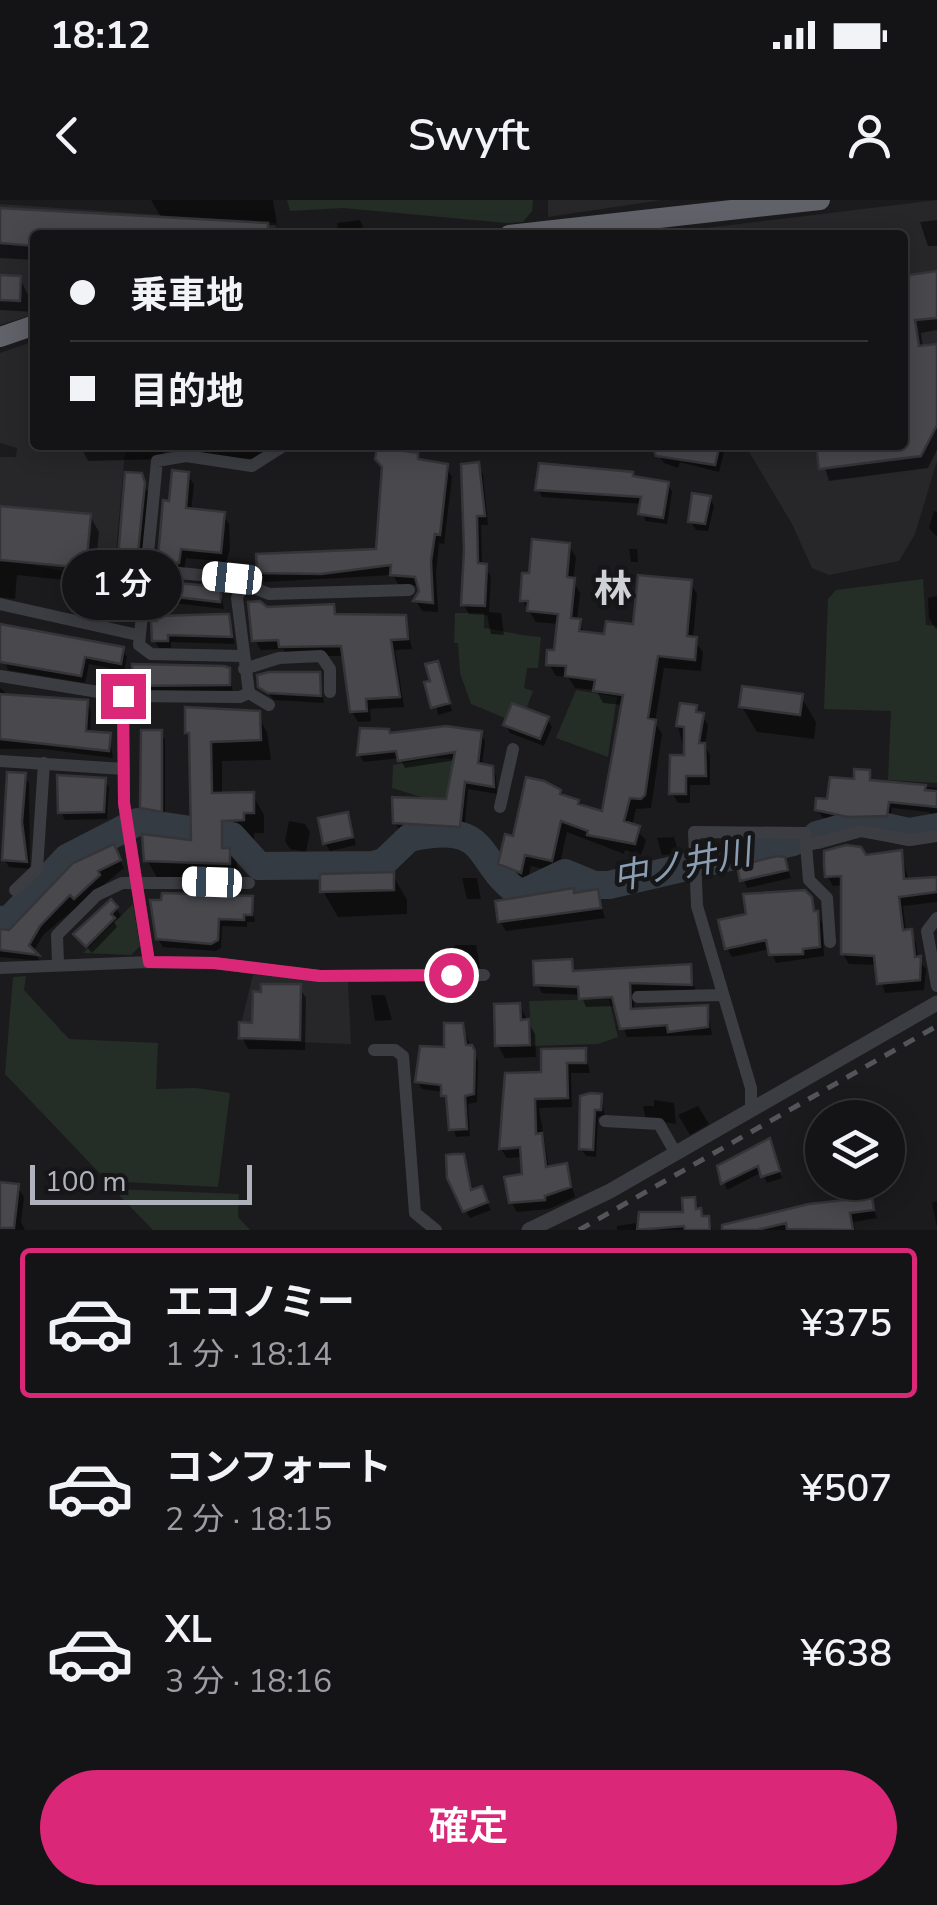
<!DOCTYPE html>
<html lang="ja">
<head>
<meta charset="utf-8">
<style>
	:root { --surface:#141416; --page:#212123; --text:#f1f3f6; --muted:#9d9ea1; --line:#333335; --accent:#db2777 }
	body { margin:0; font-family:"Nunito Sans","Noto Sans JP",sans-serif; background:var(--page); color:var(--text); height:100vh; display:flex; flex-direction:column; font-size:38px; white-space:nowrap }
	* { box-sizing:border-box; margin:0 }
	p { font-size:32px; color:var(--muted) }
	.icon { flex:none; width:55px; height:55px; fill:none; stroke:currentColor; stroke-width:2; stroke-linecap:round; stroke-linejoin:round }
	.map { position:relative; height:1030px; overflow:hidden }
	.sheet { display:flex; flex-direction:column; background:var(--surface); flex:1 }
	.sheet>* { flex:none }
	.guide { position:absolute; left:30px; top:30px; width:878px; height:220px; border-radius:10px; box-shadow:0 5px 25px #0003,0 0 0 2px var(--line); display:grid; align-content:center; height:220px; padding:0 40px; background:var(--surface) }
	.fabs { position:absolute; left:805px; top:900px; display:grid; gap:20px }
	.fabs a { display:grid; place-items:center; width:100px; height:100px; border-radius:50%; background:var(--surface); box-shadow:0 5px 25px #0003,0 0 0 2px var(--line); font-size:50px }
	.scale { position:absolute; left:30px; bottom:25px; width:222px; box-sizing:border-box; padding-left:10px; border:5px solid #afb2bb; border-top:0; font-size:28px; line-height:35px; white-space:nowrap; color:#afb2bb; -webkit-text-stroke:8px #161618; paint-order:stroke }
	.end { position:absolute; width:45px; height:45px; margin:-22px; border:12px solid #db2777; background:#fff; box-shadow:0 0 0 5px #fff }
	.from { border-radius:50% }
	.bubble { position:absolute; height:70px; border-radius:35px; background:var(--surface); box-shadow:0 5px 25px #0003,0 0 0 2px var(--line); font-size:32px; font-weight:600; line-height:70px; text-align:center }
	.car { position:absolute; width:30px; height:60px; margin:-30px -15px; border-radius:12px; box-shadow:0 0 8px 2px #0007; background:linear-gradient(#fff 24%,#345 0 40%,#fff 0 76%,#345 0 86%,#fff 0) }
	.guide b { display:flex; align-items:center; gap:35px; height:95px; font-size:38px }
	.guide b+b { border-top:2px solid var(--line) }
	.guide i { width:25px; height:25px; background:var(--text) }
	ul { padding:18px 0 0; list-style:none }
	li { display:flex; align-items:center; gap:30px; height:150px; margin:0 20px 15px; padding:0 20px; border:5px solid transparent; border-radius:10px }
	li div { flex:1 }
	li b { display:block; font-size:38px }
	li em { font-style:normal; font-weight:600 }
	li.on { border-color:var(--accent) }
	li>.icon { width:90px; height:90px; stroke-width:1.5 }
	.button { display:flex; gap:20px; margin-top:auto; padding:20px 40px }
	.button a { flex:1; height:115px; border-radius:60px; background:var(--accent); color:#fff; font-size:40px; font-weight:600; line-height:115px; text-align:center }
	.status { display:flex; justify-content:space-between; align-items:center; height:70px; padding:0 50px; background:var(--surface); direction:ltr }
	.status svg { height:28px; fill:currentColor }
	header { display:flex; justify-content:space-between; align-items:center; height:130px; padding:0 40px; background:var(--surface); font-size:45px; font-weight:600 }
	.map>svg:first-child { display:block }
	.built { fill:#27272a }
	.green { fill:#252d27 }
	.shadow { fill:#0007; fill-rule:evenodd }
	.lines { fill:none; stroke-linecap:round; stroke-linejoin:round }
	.river { stroke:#343b42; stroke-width:28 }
	.building { fill:#48484d; stroke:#353539; stroke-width:2.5 }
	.minor { stroke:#3c3d42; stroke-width:12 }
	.tertiary { stroke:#3c3d42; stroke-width:15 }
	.trunk { stroke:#616269; stroke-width:20 }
	.rail { stroke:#54555a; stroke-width:5; stroke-dasharray:12 10; stroke-linecap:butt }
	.route { stroke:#db2777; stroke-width:12 }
	.labels { text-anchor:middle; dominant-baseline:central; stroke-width:9; stroke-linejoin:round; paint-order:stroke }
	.water-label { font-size:35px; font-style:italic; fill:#8a9db2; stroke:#161618 }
	.quarter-label { font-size:38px; font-weight:bold; fill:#d0d1d7; stroke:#161618 }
</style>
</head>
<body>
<div class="status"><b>18:12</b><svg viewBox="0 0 49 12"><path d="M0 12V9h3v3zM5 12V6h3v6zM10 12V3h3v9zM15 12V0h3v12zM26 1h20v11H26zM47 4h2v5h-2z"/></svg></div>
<header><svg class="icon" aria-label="back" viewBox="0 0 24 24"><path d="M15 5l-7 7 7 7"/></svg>Swyft<svg class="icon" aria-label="person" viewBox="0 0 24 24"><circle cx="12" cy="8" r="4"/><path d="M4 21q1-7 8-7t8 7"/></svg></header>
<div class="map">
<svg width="937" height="1030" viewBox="0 0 937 1030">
	<rect width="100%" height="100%" fill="#1b1b1d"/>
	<!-- built -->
	<path class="built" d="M 548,0 L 662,0 L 548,17 Z
		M 937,0 L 937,261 L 915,334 L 899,361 L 829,375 L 812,368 L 792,324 L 745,245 L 902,245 L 902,35 L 648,35 Z
		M 0,4 L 276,23 L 275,35 L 35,35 L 35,114 L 0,125 Z
		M 35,141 L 35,245 L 132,245 L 132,252 L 125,252 L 113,386 L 74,373 L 0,359 L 0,257 L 16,257 L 17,248 L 0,243 L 0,153 Z
		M 253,775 L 348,782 L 351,844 L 237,840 Z"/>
	<!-- green -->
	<path class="green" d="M 287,0 L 533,0 L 532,11 L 523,22 L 506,23 L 343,8 L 290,11 Z
		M 923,379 L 926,425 L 937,426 L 937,583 L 888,580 L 891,511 L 824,509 L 828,399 L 836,390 Z
		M 455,413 L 484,413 L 484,428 C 506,431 520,436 541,437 L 538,468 L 527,468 L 524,488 L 533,491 L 527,507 L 512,502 L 505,518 L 471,504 L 460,473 L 458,443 L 454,443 Z
		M 576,490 L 617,497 L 608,557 L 556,538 Z
		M 433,558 L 453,559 L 444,604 L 392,588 L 393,565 Z
		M 133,704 L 140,746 L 131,755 L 83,753 Z
		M 26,776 L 24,790 L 69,839 L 158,843 L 156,889 L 196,888 L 230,893 L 218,987 L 107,981 L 5,874 L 13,777 Z
		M 609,799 L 618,837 L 598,844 L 532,846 L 529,801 Z
		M 113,989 L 239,994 L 238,1017 L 250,1030 L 153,1030 Z"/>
	<!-- shadow -->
	<path class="shadow" d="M 151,0 L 273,0 L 277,25 L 267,25 L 272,35 L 35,35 L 35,60 L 0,58 L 0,9 L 162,19 Z
		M 360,20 L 366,35 L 339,35 L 337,23 Z
		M 937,20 L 937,46 L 928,46 L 920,22 Z
		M 937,74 L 937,130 L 921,133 L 923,148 L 937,147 L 937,250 L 928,268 L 829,281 L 819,248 L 902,245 L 902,78 Z
		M 0,77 L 20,78 L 27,93 L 35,94 L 35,112 L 0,110 Z
		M 80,245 L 285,245 L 269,260 L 201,255 L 196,246 L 164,247 L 164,259 L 88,261 Z
		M 662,245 L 721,245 L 724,251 L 719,272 L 680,262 L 678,268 L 664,263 L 659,255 Z
		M 417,256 L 420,262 L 446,267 L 452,277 L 444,344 L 439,343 L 436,373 L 438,412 L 422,411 L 416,401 L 420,386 L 398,384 L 393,375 L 265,382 L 260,372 L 378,351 L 385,270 Z
		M 478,265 L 483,275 L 488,325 L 481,325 L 482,366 L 491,376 L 489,412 L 501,413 L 504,435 L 491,434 L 487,415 L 469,414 L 463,404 Z
		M 188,275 L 194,285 L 191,311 L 223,314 L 229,324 L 230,349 L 226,362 L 186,358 L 184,372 L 166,368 L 160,357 L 171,303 Z
		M 140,276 L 148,293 L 139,379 L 124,378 L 120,370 Z
		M 634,279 L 668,284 L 672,292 L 667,324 L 645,321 L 643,304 L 542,297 L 538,289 Z
		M 710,298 L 714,306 L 708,331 L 696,330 L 691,322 Z
		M 0,308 L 90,316 L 99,332 L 94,383 L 17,375 L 15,399 L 0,397 Z
		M 934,311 L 937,312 L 937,337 L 929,328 Z
		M 569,345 L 576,358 L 573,381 L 580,393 L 577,422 L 587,435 L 606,437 L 635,427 L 690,382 L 697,394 L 693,439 L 703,452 L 701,471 L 664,468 L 655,523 L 662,534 L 651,608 L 636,609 L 632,626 L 646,640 L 641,655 L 625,650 L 624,654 L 567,632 L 558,672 L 531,666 L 527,683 L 508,676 L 501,664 L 515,639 L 559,592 L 580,607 L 604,614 L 623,505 L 603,503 L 596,490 L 575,488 L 568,477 L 556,476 L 549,464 L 556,453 L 559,424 L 536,422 L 522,400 L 531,376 Z
		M 629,349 L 637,349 L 638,362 L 631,362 Z
		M 162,386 L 220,390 L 224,409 L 165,402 Z
		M 72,395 L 132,395 L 136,403 L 134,411 L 92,402 L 92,406 L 76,403 Z
		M 937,396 L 937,429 L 936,429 L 929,418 L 928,398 Z
		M 333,407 L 338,416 L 405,418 L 412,449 L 395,450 L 404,507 L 370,509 L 371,521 L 358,522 L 352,512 L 345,456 L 287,456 L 283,449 L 261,450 L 255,440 L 266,410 Z
		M 96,408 L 133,416 L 133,419 L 98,412 Z
		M 228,416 L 235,444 L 171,442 L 171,448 L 159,448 L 154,440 L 154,424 Z
		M 0,445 L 122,449 L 127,457 L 124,471 L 89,464 L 85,483 L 8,470 Z
		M 437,464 L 452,511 L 438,515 L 433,482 Z
		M 229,470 L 233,492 L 139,493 L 134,485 Z
		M 319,475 L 324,503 L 274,500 L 261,486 Z
		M 0,488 L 12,498 L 87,503 L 91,511 L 90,534 L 109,535 L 113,558 L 43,549 L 0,549 Z
		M 801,497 L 816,522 L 814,539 L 757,532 L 742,507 Z
		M 696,508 L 708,525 L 705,546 L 710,555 L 710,585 L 690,585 L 690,603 L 678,603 L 672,593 L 686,558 L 678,526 Z
		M 255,512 L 267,532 L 271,560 L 222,561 L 222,595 L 252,594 L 264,615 L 264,633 L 254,633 L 254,640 L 233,640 L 240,684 L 159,681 L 147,660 L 194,643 L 192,540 L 188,532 Z
		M 547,519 L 552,527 L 544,546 L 510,533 L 506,525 Z
		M 161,532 L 165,540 L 165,618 L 147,615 L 142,607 Z
		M 480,533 L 485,541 L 482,566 L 492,568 L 496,576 L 497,594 L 468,589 L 464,634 L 400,631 L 395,623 L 448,602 L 456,560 L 405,568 L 400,558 L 364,562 L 359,554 L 391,536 Z
		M 869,572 L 873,583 L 937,588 L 937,623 L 929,612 L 892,608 L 890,623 L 834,622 L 822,617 L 818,610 Z
		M 24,575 L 29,583 L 30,669 L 9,667 L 4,659 Z
		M 105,580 L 109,588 L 107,619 L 65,620 L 61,612 Z
		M 347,615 L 356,645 L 330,651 L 325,643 Z
		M 289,621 L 305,624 L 310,632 L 306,652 L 290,649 L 285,641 Z
		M 674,637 L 679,654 L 662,655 L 657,638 Z
		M 728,645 L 731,655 L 718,658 L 714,646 Z
		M 113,647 L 124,668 L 44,734 L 33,752 L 40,761 L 0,757 L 0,732 L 10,733 Z
		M 901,652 L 909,682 L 937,679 L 937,702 L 903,706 L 906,732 L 916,742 L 918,759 L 926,769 L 924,790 L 885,793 L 877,765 L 849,764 L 843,754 L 844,685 L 833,686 L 827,676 L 865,657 Z
		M 784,659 L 791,678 L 747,688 L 740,668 Z
		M 392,674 L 407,700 L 407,714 L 338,717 L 323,691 Z
		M 462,678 L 477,678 L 481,699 L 467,699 Z
		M 597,692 L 605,718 L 506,731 L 500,721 Z
		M 251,699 L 255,722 L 247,722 L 247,727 L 222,726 L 221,748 L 216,751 L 163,747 L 158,739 Z
		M 810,699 L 822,723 L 824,756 L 776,763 L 770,749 L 732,757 L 727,748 Z
		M 116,708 L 121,716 L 114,722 L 117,727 L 92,753 L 76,734 Z
		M 454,745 L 476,745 L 480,768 L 458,767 Z
		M 571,762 L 576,773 L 690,767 L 696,793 L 634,791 L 634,811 L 707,808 L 712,835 L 627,837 L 616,806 L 586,807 L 581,795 L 542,793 L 537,784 Z
		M 299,787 L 306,798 L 305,850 L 248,849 L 242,837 Z
		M 371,795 L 385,795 L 392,820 L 375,821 Z
		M 519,805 L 535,834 L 536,857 L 505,858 L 498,846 Z
		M 461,825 L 478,861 L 477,902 L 468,904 L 470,936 L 456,937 L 443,892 L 422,889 L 418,882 Z
		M 585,851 L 590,873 L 571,873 L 572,907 L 539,908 L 549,969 L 566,966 L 575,997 L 549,1009 L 517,1012 L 511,1002 L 525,976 L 523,957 L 507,958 L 501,949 L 543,875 ZM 532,943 L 532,948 L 504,951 L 504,946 Z
		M 601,897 L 605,917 L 598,917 L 596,957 L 586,956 L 581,949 L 583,899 Z
		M 654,900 L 674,903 L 676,924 L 646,919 L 643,906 L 654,906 Z
		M 698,906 L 709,924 L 690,935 L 678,915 Z
		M 772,948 L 782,978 L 767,983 L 762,972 L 727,990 L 720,967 Z
		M 463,956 L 473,992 L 485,997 L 491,1010 L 470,1018 L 466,1011 Z
		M 0,985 L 17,986 L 24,997 L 21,1022 L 25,1030 L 0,1030 Z
		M 870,999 L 877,1018 L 853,1022 L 855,1030 L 735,1030 Z
		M 694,1000 L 713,1030 L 617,1030 L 617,1026 L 686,1015 Z
		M 937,1001 L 937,1027 L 932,1003 Z"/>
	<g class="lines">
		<!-- river -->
		<path class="river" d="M 817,635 L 863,622 L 909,632 L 937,627
			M 0,720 L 10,719 L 67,658 L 137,622 L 232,636 L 259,666 L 373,665 L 384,662 L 409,638 C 495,619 473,664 521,694 L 565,673 L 594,685 L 609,685 L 793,642"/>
	</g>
	<!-- building -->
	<path class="building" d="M 0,8 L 268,23 L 268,35 L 35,35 L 35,46 L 0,43 Z
		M 937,71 L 937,118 L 915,120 L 919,146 L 937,144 L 937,225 L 921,256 L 819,269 L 816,246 L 902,245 L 902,76 Z
		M 0,75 L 21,76 L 20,101 L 0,100 Z
		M 652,245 L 720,245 L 715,265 L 656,256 Z
		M 377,247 L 418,253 L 418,259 L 448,264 L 440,335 L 435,334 L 431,361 L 433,403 L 413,401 L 419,391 L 415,377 L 390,375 L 391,365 L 321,374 L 257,373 L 256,354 L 376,349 L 382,267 L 375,259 Z
		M 479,262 L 485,316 L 477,316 L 478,363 L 487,364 L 485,406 L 461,405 L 464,350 L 461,264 Z
		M 539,263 L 633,272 L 633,276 L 669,282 L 663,318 L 638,314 L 641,297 L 535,290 Z
		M 172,270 L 189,272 L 186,308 L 225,312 L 221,353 L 181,349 L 179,363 L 158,358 L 163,300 L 169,301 Z
		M 125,272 L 142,273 L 145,283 L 136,372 L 117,371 Z
		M 692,293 L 711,296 L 705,324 L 688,322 Z
		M 0,306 L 91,314 L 86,368 L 0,360 Z
		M 532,339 L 570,343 L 567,377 L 575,378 L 571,418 L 581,419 L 579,431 L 604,434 L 606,421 L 633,424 L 638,375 L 692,380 L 687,436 L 697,437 L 695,460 L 658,456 L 648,518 L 656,520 L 645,595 L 641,599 L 630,598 L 624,621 L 640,626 L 635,644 L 587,635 L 588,631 L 561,621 L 552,661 L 525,655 L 521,673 L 498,664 L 505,634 L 513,636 L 526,577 L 544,581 L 561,590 L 560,594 L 579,600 L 578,604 L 602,611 L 623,495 L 593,491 L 595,480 L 565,476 L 566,466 L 546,465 L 547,450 L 554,450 L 558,414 L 527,411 L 528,401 L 520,401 L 522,373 L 529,373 Z
		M 164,382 L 222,387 L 220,402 L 158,395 Z
		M 70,389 L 133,393 L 129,413 L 69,395 Z
		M 260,401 L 267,407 L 334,404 L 335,414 L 406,415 L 408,439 L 391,440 L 400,497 L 366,499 L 367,511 L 350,512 L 341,446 L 279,447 L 278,440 L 252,441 L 248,402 Z
		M 224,414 L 229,414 L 232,437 L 168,435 L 168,441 L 152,441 L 151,421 L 157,421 L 157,416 Z
		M 0,424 L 124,447 L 121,464 L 85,457 L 81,476 L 0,462 Z
		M 438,461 L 450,503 L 431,508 L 424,482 L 430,481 L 425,464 Z
		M 132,464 L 224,466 L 230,468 L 230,485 L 132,486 Z
		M 269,472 L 320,472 L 321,496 L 268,493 L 258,487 L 257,475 Z
		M 742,486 L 803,494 L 800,515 L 739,507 Z
		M 0,494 L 88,500 L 86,531 L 111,533 L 109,551 L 0,539 Z
		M 512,503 L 549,517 L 540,539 L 503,525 Z
		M 680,503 L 697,505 L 696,512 L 704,513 L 699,543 L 705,543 L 706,576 L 686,576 L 686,594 L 669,594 L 670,555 L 684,555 L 684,527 L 676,526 Z
		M 185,507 L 260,511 L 261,540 L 211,542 L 212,593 L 254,592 L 254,613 L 244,613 L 244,620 L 222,621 L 222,648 L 230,648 L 230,664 L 144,661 L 142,634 L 191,640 L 189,533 L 185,533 Z
		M 446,526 L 482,531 L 478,563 L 493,566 L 494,587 L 465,582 L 460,627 L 393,623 L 392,597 L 446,599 L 455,552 L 398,561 L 396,551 L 357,555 L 360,528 L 389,529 L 390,533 Z
		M 141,530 L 162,530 L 162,612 L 140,608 Z
		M 854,569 L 870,570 L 870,580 L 926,585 L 925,590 L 937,591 L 937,607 L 889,602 L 887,616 L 848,617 L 815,610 L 816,598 L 827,599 L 830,577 L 854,579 Z
		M 7,572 L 26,573 L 22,622 L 27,662 L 2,660 Z
		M 57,575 L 106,578 L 104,612 L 58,613 Z
		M 348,612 L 353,637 L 323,644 L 318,618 Z
		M 114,644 L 121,660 L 98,671 L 100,675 L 74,699 L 70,695 L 40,726 L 29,745 L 39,755 L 0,750 L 0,729 L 9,730 L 73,663 Z
		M 846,645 L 861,647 L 866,655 L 902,650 L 904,679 L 937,677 L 937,692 L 899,697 L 903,730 L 912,729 L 915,757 L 921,756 L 920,780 L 877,784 L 874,756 L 841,754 L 841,676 L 825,677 L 824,665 L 824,651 Z
		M 777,656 L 785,657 L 788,670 L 740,681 L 737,666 Z
		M 394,672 L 394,690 L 320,692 L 320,674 Z
		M 574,688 L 574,693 L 598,689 L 601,708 L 498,722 L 495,701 Z
		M 805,690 L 812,697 L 814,711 L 818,711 L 820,747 L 803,749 L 803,754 L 769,755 L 766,740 L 725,749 L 718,720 L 746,714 L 743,694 Z
		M 162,693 L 253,696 L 252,715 L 244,715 L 244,720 L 219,719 L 218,740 L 211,744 L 156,739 L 150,700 L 161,700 Z
		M 111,699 L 118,707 L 111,714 L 115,718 L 86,747 L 73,734 Z
		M 572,759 L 573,771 L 691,764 L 692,785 L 630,783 L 631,809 L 708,805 L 708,827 L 668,832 L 667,825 L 620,829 L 612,797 L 579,799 L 578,787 L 534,785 L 533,761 Z
		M 261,784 L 301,784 L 300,840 L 239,838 L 239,822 L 252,823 L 253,791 L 261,792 Z
		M 520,803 L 521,820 L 529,819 L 530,845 L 495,846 L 494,804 Z
		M 444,823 L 463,823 L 466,845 L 472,845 L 475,851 L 474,894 L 465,896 L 467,929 L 449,930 L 446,896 L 441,896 L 441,885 L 415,882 L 420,846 L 444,847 Z
		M 586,848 L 586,863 L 567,863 L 568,898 L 535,899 L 536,934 L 542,933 L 546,967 L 567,963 L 571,987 L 545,996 L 545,1000 L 509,1003 L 504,977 L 522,974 L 520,947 L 499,949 L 505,873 L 541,872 L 541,849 Z
		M 590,893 L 602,894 L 601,910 L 595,910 L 593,950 L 579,949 L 580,896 Z
		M 770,938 L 780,971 L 761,977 L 758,966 L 721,984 L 717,966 Z
		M 453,954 L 464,954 L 471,990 L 482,986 L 488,1002 L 463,1012 L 447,978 L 446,955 Z
		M 0,982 L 19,984 L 14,1028 L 0,1028 Z
		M 695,997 L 696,1009 L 701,1008 L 702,1016 L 709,1016 L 710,1030 L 685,1030 L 684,1026 L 637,1030 L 639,1012 L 683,1012 L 682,998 Z
		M 872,997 L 874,1010 L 850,1013 L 853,1030 L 787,1029 L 786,1023 L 757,1030 L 722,1030 L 722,1025 L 809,1004 Z"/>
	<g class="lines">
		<!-- minor -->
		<path class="minor" d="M 148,370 L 231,378 L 269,394 L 409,390
			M 243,382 L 237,398 L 249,493
			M 0,404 L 138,435
			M 241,456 L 151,454 L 139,445 L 157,261 L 186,256 L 252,266 L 285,245
			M 244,469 L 279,458 L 321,456 L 330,469 L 330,492
			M 0,476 L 123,496 L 124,603 L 149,762
			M 123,496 L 240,497 L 249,493 L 269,505
			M 0,561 L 124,569
			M 500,607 L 513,549
			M 805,646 L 861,631 L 910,640 L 937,636
			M 15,690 L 37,669 L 44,563
			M 937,718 L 927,731 L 937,786
			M 58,763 L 57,735 L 97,695 L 122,683 L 249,683
			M 0,768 L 149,762 L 214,763 L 319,776 L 484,775
			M 638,797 L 723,795
			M 374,850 L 395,850 L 403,856 L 415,1013 L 436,1030
			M 751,907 L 751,888 L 697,706 L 694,632 L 805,633 L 809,680 L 827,698 L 830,742
			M 605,921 L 659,924 L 675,952"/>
		<!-- tertiary -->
		<path class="tertiary" d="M 529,1030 L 610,991 L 937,803"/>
		<!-- trunk -->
		<path class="trunk" d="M 509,35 L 820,0
			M 0,137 L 35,125"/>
		<!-- rail -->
		<path class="rail" d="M 579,1030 L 937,826"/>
	</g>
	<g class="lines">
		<!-- route -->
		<path class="route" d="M 123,496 L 124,603 L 149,762 L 214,763 L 320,776 L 451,775"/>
	</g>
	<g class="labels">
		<!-- water labels -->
		<g class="water-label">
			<text transform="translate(682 665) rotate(-11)">中ノ井川</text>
		</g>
		<!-- quarter labels -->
		<g class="quarter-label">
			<text x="613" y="389">林</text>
		</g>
	</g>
</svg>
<div class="fabs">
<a><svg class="icon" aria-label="layers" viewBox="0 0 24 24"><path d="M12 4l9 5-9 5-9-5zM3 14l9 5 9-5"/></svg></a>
</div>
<div class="scale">100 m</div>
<i class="end from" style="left:451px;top:775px"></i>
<i class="end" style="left:123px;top:496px"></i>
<div class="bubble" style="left:62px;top:350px;width:120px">1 分</div>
<i class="car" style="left:232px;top:378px;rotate:276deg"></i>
<i class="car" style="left:212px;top:682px;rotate:272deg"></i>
<div class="guide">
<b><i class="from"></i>乗車地</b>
<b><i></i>目的地</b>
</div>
</div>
<section class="sheet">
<ul>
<li class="on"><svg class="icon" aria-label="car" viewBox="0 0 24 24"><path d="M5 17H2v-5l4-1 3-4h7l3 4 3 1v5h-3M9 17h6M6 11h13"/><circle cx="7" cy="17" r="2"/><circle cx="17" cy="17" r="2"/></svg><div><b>エコノミー</b><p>1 分 · 18:14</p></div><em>¥375</em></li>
<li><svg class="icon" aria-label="car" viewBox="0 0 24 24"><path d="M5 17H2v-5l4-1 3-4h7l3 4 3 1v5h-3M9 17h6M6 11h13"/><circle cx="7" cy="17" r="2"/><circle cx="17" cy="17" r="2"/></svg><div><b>コンフォート</b><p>2 分 · 18:15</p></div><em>¥507</em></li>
<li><svg class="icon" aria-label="car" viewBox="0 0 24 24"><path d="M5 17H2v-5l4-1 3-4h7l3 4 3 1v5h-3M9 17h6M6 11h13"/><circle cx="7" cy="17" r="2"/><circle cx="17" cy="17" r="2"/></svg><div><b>XL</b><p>3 分 · 18:16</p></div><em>¥638</em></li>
</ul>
<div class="button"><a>確定</a></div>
</section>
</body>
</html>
